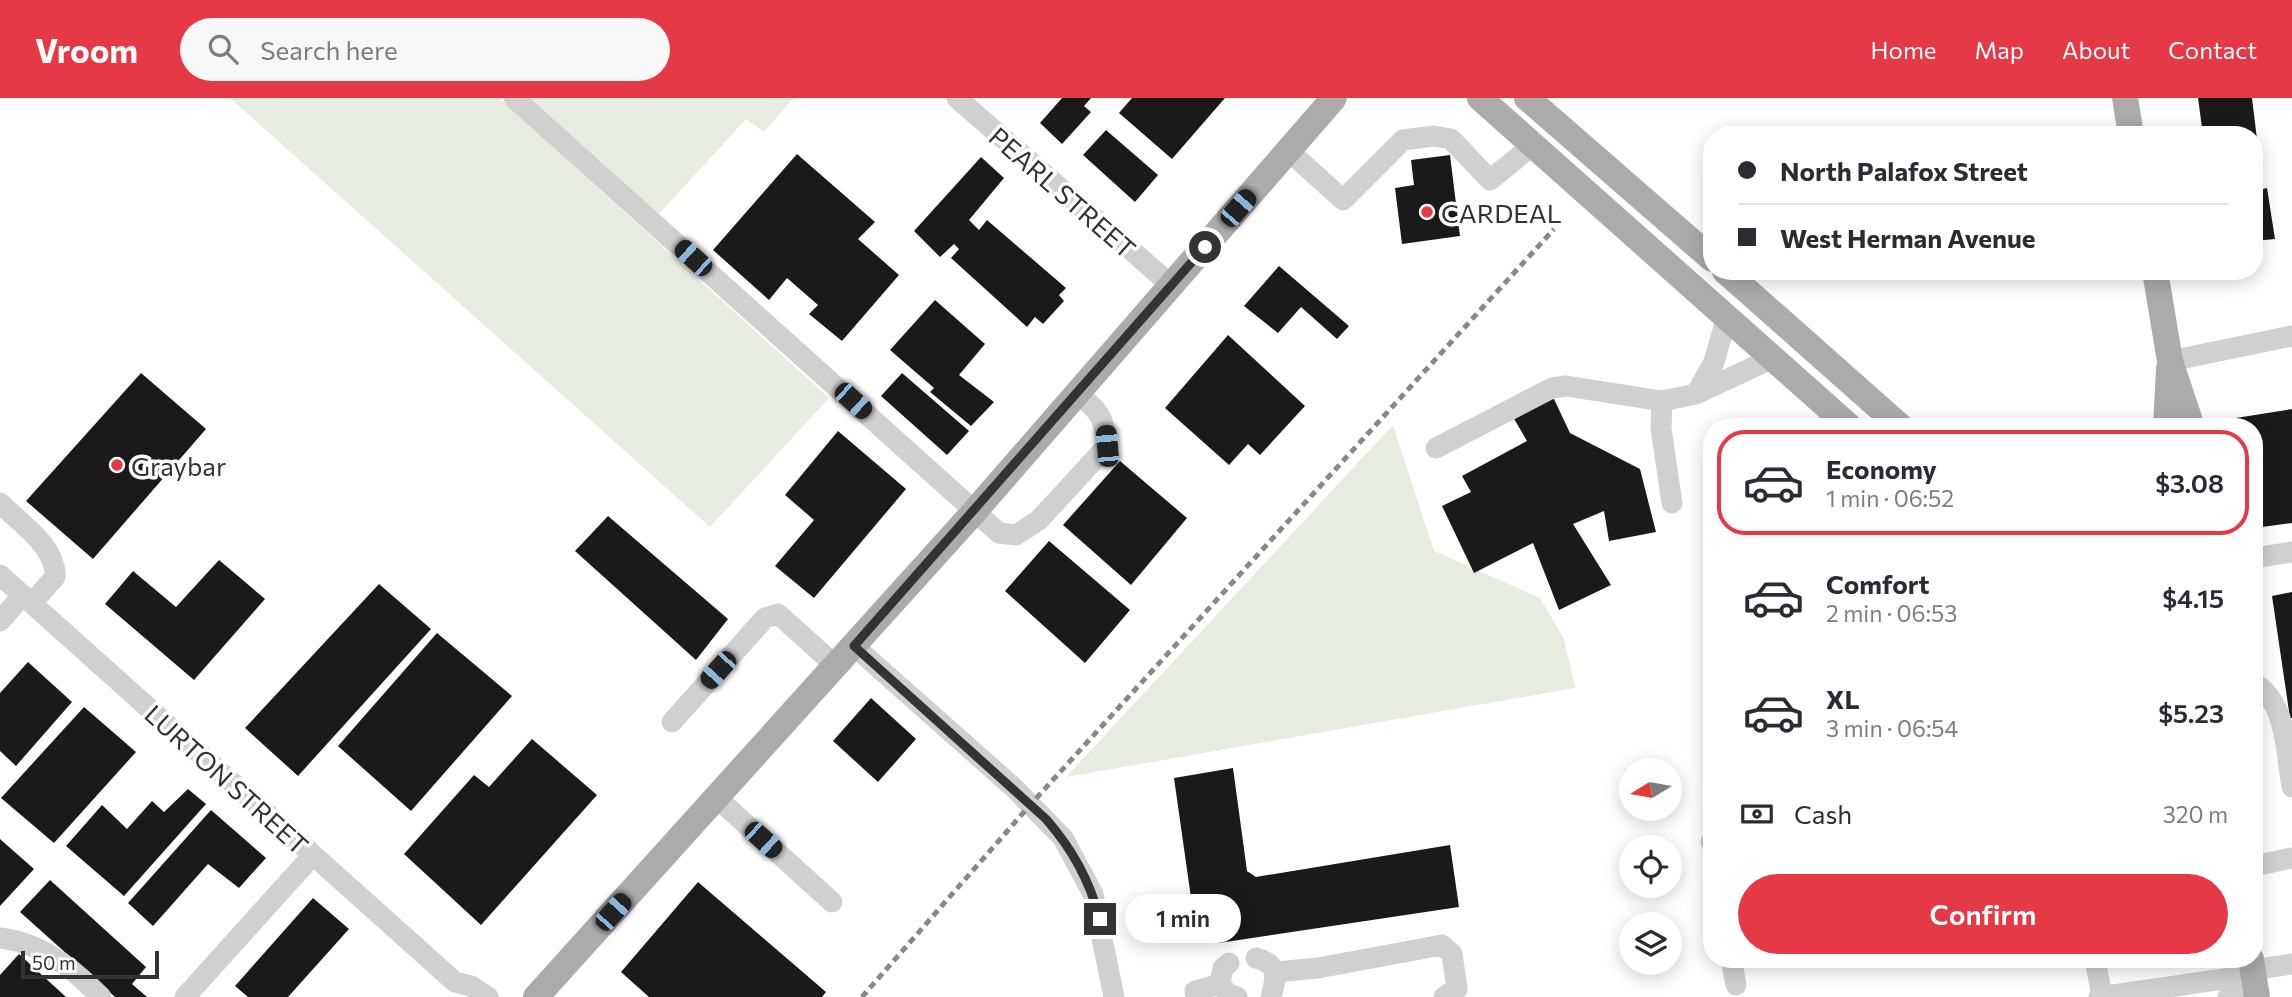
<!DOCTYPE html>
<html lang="en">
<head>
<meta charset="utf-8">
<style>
	:root { --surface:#fff; --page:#f7f7f7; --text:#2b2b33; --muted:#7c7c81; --line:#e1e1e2; --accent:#e63946 }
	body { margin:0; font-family:Commissioner,sans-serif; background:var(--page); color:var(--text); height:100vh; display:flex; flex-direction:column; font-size:26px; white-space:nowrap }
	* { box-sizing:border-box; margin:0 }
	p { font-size:23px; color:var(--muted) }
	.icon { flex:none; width:38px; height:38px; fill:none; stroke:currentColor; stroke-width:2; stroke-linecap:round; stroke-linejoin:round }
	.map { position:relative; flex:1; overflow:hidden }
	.panel { position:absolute; left:1703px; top:320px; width:560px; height:550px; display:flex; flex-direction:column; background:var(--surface); border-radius:28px; box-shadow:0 4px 18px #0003 }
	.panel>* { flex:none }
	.banner { position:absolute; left:1703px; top:28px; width:560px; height:154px; border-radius:28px; box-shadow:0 4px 18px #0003; display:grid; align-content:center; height:154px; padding:0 35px; background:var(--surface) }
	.needle { width:46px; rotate:259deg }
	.fabs { position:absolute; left:1619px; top:660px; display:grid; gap:14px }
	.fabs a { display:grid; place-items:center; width:63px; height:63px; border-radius:50%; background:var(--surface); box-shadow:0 4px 18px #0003; font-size:35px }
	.scale { position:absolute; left:21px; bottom:18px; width:138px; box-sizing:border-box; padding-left:7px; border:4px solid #333; border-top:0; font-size:19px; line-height:24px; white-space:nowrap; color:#333; -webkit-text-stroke:5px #fff; paint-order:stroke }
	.end { position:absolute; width:32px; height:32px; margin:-16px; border:9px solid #333; background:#fff; box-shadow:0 0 0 4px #fff }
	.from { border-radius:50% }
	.bubble { position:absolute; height:49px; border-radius:24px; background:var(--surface); box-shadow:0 4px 18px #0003; font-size:23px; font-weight:600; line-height:49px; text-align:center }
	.car { position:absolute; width:21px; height:42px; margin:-21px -10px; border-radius:9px; box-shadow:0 0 5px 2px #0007; background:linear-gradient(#222 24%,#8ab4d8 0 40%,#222 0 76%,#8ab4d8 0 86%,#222 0) }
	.banner b { display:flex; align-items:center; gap:24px; height:66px; font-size:26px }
	.banner b+b { border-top:2px solid var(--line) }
	.banner i { width:18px; height:18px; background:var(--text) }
	ul { padding:12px 0 0; list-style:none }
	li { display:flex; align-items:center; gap:21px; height:105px; margin:0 14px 10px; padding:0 21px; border:4px solid transparent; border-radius:28px }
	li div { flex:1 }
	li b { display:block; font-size:26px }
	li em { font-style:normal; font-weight:600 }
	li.on { border-color:var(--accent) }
	li>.icon { width:63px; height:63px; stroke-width:1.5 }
	.pay { display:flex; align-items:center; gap:18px; height:77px; padding:0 35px; font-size:26px }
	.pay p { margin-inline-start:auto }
	.cta { display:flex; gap:14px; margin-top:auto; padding:14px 35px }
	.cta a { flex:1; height:80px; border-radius:42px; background:var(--accent); color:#fff; font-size:28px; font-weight:600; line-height:80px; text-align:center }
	header { display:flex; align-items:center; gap:42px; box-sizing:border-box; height:98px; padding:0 35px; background:var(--accent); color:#fff }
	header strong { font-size:33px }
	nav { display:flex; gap:38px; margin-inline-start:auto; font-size:24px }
	.search { width:490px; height:63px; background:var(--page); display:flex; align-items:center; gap:18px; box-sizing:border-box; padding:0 24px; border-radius:38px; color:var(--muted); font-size:26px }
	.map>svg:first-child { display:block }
	.green { fill:#e6ecdf }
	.building { fill:#1a1a1a }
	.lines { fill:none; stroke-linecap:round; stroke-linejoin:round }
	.minor { stroke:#d0d0d0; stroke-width:21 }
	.major { stroke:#ababab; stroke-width:26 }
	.rail { stroke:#888; stroke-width:5; stroke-dasharray:7 5; stroke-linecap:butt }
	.route { stroke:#333; stroke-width:9 }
	.poi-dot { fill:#e63946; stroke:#fff; stroke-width:2.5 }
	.labels { text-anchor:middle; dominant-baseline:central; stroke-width:7; stroke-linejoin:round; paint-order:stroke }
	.street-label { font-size:26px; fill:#333; stroke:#fff }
	.poi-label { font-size:26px; fill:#333; stroke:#fff; text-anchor:start }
</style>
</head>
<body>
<header>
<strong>Vroom</strong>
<div class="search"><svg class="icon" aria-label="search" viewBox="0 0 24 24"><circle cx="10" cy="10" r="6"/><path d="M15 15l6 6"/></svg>Search here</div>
<nav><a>Home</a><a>Map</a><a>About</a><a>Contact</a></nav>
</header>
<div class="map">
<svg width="2292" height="899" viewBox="0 0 2292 899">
	<rect width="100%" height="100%" fill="#fff"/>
	<!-- green -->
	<path class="green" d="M 230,0 L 499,0 L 829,300 L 710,429 Z
		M 529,0 L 794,0 L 764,34 L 746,21 L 659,116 Z
		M 1393,327 L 1434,453 L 1540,500 L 1564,541 L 1575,590 L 1066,679 Z"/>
	<!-- building -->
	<path class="building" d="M 1062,0 L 1091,0 L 1084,8 L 1091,14 L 1062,46 L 1040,25 Z
		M 1132,0 L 1225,0 L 1172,61 L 1119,15 Z
		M 2198,0 L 2252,0 L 2263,91 L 2267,90 L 2275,141 L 2254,143 L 2254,37 L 2203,37 Z
		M 1106,32 L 1158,77 L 1135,104 L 1083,57 Z
		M 797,56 L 875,124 L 858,141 L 899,177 L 842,243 L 809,216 L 818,207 L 787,180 L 769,202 L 713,152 Z
		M 1450,57 L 1460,138 L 1402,146 L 1395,90 L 1414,87 L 1411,62 Z
		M 981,59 L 1004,80 L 969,122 L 979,132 L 987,122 L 1066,190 L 1059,197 L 1064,203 L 1043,226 L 1035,219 L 1027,229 L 951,160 L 959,151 L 954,146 L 940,159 L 914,133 Z
		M 1279,168 L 1349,228 L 1337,241 L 1301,209 L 1278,235 L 1244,208 Z
		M 935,202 L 985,246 L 959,277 L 994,304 L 971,328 L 930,294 L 934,290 L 890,252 Z
		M 1228,237 L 1305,308 L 1260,357 L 1248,346 L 1229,367 L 1165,310 Z
		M 141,275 L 206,331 L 93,461 L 26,403 Z
		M 902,275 L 969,333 L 947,357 L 881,298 Z
		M 1553,299 L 1570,335 L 1640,371 L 1656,434 L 1609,443 L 1604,413 L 1573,426 L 1611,487 L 1559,512 L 1533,445 L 1474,475 L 1442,408 L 1471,394 L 1462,378 L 1527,343 L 1513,319 Z
		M 2292,311 L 2292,425 L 2254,430 L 2254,329 L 2217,329 L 2217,323 Z
		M 838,333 L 906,391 L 814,500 L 775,468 L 814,422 L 785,397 Z
		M 1120,363 L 1187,420 L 1131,487 L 1063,427 Z
		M 608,418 L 728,521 L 696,562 L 575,453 Z
		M 1049,443 L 1130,512 L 1085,565 L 1005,493 Z
		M 219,462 L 265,501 L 194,582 L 105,506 L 133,473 L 176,509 Z
		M 379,486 L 431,531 L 298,678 L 245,630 Z
		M 2292,494 L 2292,620 L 2290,620 L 2272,498 Z
		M 437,535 L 512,598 L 411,713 L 338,648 Z
		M 28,564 L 72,604 L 16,668 L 0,653 L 0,595 Z
		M 871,600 L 916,641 L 878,684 L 833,643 Z
		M 84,609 L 136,654 L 54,745 L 1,700 Z
		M 532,641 L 597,697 L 481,827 L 404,756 L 474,677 L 489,689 Z
		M 1233,670 L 1247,773 L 1256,779 L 1450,747 L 1459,809 L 1219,845 L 1195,828 L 1174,680 Z
		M 188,691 L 206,706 L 124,798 L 66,748 L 102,707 L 127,731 L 152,703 L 164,714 Z
		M 211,712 L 266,760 L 239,790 L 208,766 L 153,828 L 128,805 Z
		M 0,741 L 34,771 L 0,808 Z
		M 50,782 L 146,869 L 132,886 L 147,899 L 115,899 L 20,814 Z
		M 698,784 L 826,894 L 822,899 L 649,899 L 621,874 Z
		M 313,800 L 349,831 L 288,899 L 248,899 L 235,888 Z
		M 19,856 L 66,899 L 0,899 L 0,877 Z"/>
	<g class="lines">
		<!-- minor -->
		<path class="minor" d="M 514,0 L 999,435 L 1016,437 L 1039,422 L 1107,348 C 1105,321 1099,311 1077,296
			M 957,0 L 1171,187
			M 1289,53 L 1343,102 L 1403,42 L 1434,38 L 1451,41 L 1490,82 L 1533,47
			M 1727,219 L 1714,264 L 1696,296 L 1773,260
			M 2170,263 L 2292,238
			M 1662,303 L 1661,330 L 1672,405
			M 1436,350 L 1552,290 L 1566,288 L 1662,303 L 1696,296
			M 0,405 C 20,425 57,449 55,479 L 32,505
			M 2254,460 L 2292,454
			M 0,477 L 455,884 L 471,888 L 488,899
			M 0,523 L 23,497
			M 854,548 L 1014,690 L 1063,740 L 1093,796 L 1114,899
			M 2254,585 C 2287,604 2286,655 2292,689
			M 672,624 L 765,520 L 778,516 L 836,568
			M 717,700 L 832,804
			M 1711,744 L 1712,745
			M 2254,768 L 2292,760
			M 0,840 C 42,845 72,870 101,899
			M 1256,860 C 1280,866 1276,881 1271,899
			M 1731,861 L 1736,887
			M 2095,861 L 2102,899
			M 2252,872 L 2292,866
			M 1276,874 L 1318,870 L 1442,847 L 1452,856 L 1457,891 L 1444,899
			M 1220,886 L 1223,870 L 1229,865
			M 1220,886 L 1228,896 L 1237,899
			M 185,899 L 313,757
			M 1196,899 L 1195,893 L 1220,886
			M 2099,899 L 2252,877
			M 2228,899 L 2257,895"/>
		<!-- major -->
		<path class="major" d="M 1480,0 L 1850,329
			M 1527,0 L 1712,161
			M 2125,0 L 2131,37
			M 1725,173 L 1901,329
			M 2155,173 L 2170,263 L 2192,329
			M 2166,329 L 2169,271
			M 2251,861 L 2257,899
			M 536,899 L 974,414 L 1334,0"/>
		<!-- rail -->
		<path class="rail" d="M 862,899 L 1031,706 L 1554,131"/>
	</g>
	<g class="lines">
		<!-- route -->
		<path class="route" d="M 1100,821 C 1089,782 1073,752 1046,721 L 854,548 L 1205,149"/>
	</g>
	<!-- markers -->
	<g class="poi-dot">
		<circle cx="1427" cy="114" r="7"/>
		<circle cx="117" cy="367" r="7"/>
	</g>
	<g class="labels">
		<!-- street labels -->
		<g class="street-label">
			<text transform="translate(1063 94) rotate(41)">PEARL STREET</text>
			<text transform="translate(227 681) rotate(42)">LURTON STREET</text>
		</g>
		<!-- poi labels -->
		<g class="poi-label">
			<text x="1441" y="114">CARDEAL</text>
			<text x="131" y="367">Graybar</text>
		</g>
	</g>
</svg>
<div class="fabs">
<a><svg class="needle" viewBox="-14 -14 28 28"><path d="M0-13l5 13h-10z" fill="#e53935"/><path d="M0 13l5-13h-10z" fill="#7c7c81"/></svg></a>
<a><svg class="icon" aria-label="locate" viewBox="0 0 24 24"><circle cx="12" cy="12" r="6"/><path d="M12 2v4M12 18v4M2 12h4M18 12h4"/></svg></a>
<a><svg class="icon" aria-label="layers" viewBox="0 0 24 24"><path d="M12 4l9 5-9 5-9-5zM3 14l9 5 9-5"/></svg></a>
</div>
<div class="scale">50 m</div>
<i class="end from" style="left:1205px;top:149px"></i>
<i class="end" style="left:1100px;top:821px"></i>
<div class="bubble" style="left:1125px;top:796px;width:116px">1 min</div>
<i class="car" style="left:1238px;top:110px;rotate:41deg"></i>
<i class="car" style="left:693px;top:160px;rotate:312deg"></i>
<i class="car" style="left:853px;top:303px;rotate:132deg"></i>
<i class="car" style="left:1107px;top:348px;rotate:355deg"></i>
<i class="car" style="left:718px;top:572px;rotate:222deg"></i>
<i class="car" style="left:763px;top:742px;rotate:132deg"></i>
<i class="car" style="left:613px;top:814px;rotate:42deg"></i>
<div class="banner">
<b><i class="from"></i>North Palafox Street</b>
<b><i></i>West Herman Avenue</b>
</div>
<section class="panel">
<ul>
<li class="on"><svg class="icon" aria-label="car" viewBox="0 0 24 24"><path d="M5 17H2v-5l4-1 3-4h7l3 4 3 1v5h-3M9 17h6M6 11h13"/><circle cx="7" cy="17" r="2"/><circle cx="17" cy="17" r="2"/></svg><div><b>Economy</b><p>1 min · 06:52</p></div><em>$3.08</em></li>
<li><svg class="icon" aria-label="car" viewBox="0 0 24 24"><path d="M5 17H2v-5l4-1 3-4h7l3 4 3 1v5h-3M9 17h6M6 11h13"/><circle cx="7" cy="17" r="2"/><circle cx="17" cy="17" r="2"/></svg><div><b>Comfort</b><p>2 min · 06:53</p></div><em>$4.15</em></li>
<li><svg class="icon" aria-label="car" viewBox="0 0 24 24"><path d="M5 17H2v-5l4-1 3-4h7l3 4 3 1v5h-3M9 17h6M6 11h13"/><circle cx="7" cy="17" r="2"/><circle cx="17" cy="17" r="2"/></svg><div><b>XL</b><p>3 min · 06:54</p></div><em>$5.23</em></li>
</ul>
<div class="pay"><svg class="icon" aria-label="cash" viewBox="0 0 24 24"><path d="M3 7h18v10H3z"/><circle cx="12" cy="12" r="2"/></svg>Cash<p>320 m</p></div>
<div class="cta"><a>Confirm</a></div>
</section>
</div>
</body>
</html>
